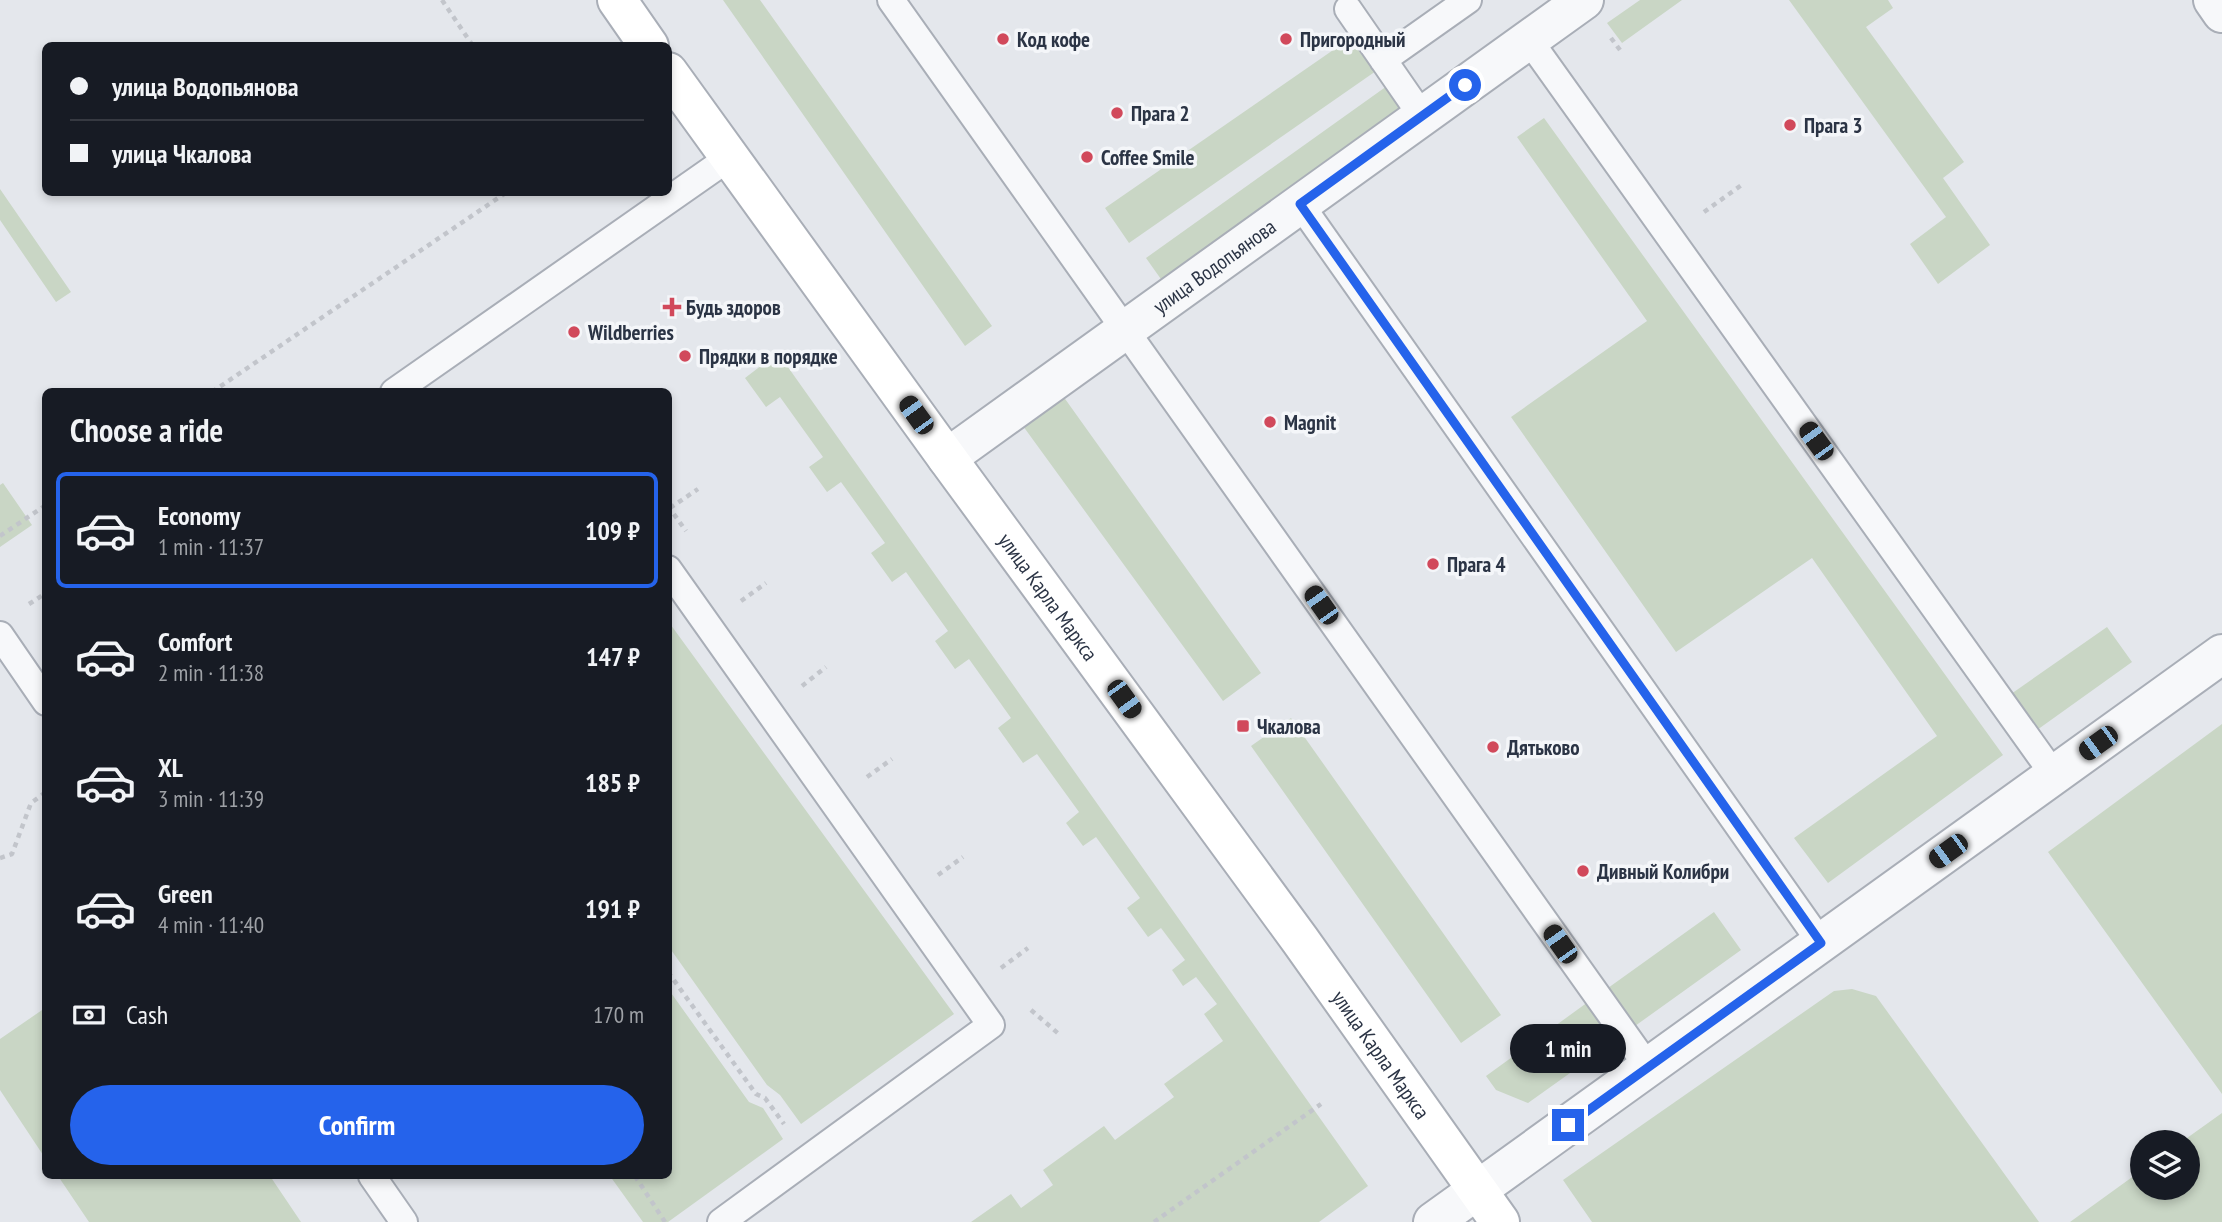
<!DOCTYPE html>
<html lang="en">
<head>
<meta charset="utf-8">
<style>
	:root { --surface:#171b24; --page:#20242c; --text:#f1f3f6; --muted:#9ea1a6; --line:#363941; --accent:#2563eb }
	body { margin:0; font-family:"PT Sans Narrow",sans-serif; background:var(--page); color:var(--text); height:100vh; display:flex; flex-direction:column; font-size:26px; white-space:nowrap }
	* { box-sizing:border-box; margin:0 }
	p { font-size:23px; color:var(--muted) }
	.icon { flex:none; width:38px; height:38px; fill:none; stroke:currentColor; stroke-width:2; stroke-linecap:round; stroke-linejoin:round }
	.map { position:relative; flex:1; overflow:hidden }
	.drawer { position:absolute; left:42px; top:388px; width:630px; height:791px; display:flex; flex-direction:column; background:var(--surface); border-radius:10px; box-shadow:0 4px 10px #0003 }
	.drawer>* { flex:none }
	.hud { position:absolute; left:42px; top:42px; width:630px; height:154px; border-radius:10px; box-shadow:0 4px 10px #0003; display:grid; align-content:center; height:154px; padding:0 28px; background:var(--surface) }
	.controls { position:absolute; left:2130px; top:1130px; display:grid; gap:14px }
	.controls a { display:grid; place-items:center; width:70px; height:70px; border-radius:50%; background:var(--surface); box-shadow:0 4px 10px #0003; font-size:35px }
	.end { position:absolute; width:32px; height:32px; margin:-16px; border:9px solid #2563eb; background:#fff; box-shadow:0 0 0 4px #fff }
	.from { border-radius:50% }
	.bubble { position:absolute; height:49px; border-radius:24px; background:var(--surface); box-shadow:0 4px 10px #0003; font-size:23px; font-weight:600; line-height:49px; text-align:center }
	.car { position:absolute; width:21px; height:42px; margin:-21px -10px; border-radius:9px; box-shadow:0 0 5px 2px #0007; background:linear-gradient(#222 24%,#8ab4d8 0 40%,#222 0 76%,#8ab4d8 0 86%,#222 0) }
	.hud b { display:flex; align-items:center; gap:24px; height:66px; font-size:26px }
	.hud b+b { border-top:2px solid var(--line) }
	.hud i { width:18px; height:18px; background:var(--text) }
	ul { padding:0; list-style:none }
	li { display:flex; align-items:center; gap:21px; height:116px; margin:0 14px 10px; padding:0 14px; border:4px solid transparent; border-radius:10px }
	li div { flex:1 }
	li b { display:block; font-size:26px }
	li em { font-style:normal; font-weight:600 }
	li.selected { border-color:var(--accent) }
	li>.icon { width:63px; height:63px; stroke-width:1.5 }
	h2 { padding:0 28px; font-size:32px; line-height:84px }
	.pay { display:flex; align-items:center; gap:18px; height:77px; padding:0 28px; font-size:26px }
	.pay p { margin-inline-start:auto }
	.cta { display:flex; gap:14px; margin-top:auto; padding:14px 28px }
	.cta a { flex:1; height:80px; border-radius:42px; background:var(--accent); color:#fff; font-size:28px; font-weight:600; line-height:80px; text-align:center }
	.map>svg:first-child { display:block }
	.green { fill:#c9d6c5 }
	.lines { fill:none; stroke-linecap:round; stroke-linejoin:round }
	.lane-casing { stroke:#a9aeb7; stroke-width:30 }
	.street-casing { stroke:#a9aeb7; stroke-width:42 }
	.secondary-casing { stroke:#a9aeb7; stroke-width:42 }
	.path { stroke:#c2c5cb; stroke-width:4.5; stroke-dasharray:5 5; stroke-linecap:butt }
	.lane { stroke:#f7f8fa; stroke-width:26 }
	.street { stroke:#f7f8fa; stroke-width:38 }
	.secondary { stroke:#fff; stroke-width:38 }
	.route { stroke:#2563eb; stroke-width:9 }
	.poi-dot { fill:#d1495b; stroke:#f4f6f9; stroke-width:2.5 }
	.labels { text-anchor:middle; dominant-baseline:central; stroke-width:7; stroke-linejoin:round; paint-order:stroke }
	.poi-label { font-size:21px; font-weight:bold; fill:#2b3445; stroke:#f4f6f9; text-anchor:start }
	.street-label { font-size:21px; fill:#2b3445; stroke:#f4f6f9 }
</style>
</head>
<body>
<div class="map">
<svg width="2222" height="1222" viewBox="0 0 2222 1222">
	<rect width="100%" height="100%" fill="#e4e7ec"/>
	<!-- green -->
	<path class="green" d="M 723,0 L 760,0 L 992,326 L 965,346 Z
		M 1640,0 L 1682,0 L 1622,43 L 1607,23 Z
		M 1789,0 L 1888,0 L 1893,8 L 1866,27 L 1964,162 L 1943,178 L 1990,245 L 1938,284 L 1910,244 L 1946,217 Z
		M 1352,37 L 1376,71 L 1129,243 L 1105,208 Z
		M 1387,86 L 1405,111 L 1163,282 L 1146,258 Z
		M 1544,118 L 2003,755 L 1828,883 L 1794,838 L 1937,736 L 1812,558 L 1676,652 L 1511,417 L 1647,321 L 1517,137 Z
		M 0,189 L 71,292 L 56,302 L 0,220 Z
		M 778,353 L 1368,1186 L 1319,1222 L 971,1222 L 1011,1194 L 1021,1208 L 1053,1185 L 1043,1170 L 1104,1126 L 1115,1140 L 1174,1097 L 1164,1084 L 1223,1041 L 1204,1014 L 1217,1004 L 1196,977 L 1183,986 L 1172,970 L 1185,960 L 1161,928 L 1148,937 L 1127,908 L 1140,898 L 1096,837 L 1083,846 L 1066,823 L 1079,812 L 1037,754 L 1023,763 L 998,728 L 1011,718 L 969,659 L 955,669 L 935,641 L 948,631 L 906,572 L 892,582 L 871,553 L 885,543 L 841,482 L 827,492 L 809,467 L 823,457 L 780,397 L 766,407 L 745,378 Z
		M 1063,396 L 1261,673 L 1223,701 L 1023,426 Z
		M 3,483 L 32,525 L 0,547 L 0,485 Z
		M 668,621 L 954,1014 L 801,1124 L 780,1095 L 767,1085 L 669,947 Z
		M 2107,627 L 2132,662 L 2037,730 L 2011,694 Z
		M 1291,718 L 1501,1015 L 1461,1043 L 1251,746 Z
		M 2222,724 L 2222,1094 L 2048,852 Z
		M 1714,912 L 1741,950 L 1635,1026 L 1608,988 Z
		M 1852,989 L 1876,996 L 2039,1222 L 1592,1222 L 1563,1180 L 1834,991 Z
		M 669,990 L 749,1102 L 763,1108 L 783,1139 L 668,1222 L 643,1222 L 610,1176 L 668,1176 Z
		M 1588,1002 L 1615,1041 L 1528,1103 L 1496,1090 L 1486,1076 Z
		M 45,1008 L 45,1158 L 0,1090 L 0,1039 Z
		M 2222,1113 L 2222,1222 L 2070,1222 L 2142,1170 L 2142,1188 L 2188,1188 L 2188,1143 L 2180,1143 Z
		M 58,1176 L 270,1176 L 301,1222 L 89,1222 Z"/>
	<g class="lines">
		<!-- lane casing -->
		<g class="lane-casing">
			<path id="lane" d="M 891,0 L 1648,1067
				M 1348,9 L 1422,116
				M 1529,40 L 2054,775
				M 1383,60 L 1468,0
				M 1300,204 L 1821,943
				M 394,392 L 730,157
				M 668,569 L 991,1025 L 721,1222
				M 0,635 L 46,702
				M 372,1176 L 404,1222"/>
		</g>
		<!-- street casing -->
		<g class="street-casing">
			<g id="street">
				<path d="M 2213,0 L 2222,13"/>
				<path id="s1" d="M 947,458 L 1584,0"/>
				<path d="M 1433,1222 L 2222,654"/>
			</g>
		</g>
		<!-- secondary casing -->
		<g class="secondary-casing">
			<g id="secondary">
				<path d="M 617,0 L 649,46"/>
				<path id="s2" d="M 668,72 L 947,458 L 1300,940 L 1500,1222"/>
			</g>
		</g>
		<!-- path -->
		<path class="path" d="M 442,0 L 473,46
			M 1611,38 L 1623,54
			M 1704,212 L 1743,184
			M 212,392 L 507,192
			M 668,506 L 686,531
			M 670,508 L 698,489
			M 0,536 L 46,505
			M 741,601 L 766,583
			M 29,604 L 46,593
			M 802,686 L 826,667
			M 867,777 L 892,759
			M 0,858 L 12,854 L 31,803 L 46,792
			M 938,875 L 963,857
			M 1001,968 L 1028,948
			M 668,972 L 756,1094 L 765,1098 L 784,1124
			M 1031,1010 L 1060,1035
			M 635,1176 L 665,1222
			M 1154,1222 L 1321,1104"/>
		<!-- lane -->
		<use href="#lane" class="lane"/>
		<!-- street -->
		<use href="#street" class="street"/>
		<!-- secondary -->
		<use href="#secondary" class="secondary"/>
	</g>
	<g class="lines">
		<!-- route -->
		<path class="route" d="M 1465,85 L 1300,204 L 1821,943 L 1568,1125"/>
	</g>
	<!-- markers -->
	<g class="poi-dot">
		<circle cx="1003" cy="39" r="7"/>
		<circle cx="1286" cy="39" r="7"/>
		<circle cx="1117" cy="113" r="7"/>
		<circle cx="1790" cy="125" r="7"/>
		<circle cx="1087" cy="157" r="7"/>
		<path d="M668.5 296.5h7v7h7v7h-7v7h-7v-7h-7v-7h7z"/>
		<circle cx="574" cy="332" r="7"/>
		<circle cx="685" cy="356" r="7"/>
		<circle cx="1270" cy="422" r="7"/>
		<circle cx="1433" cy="564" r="7"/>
		<rect x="1236" y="719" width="14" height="14" rx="3.5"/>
		<circle cx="1493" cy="747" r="7"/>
		<circle cx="1583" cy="871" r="7"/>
	</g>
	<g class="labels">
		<!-- poi labels -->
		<g class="poi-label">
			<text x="1017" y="39">Код кофе</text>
			<text x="1300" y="39">Пригородный</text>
			<text x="1131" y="113">Прага 2</text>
			<text x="1804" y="125">Прага 3</text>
			<text x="1101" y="157">Coffee Smile</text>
			<text x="686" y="307">Будь здоров</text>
			<text x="588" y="332">Wildberries</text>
			<text x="699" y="356">Прядки в порядке</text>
			<text x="1284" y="422">Magnit</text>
			<text x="1447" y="564">Прага 4</text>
			<text x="1257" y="726">Чкалова</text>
			<text x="1507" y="747">Дятьково</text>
			<text x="1597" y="871">Дивный Колибри</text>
		</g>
		<!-- street labels -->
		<g class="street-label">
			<text stroke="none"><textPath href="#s1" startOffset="329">улица Водопьянова</textPath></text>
			<text stroke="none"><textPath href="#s2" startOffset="648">улица Карла Маркса</textPath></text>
			<text stroke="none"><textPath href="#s2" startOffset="1214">улица Карла Маркса</textPath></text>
		</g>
	</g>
</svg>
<div class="controls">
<a><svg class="icon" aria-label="layers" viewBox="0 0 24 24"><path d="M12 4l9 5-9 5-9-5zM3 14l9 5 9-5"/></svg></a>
</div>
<i class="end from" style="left:1465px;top:85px"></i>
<i class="end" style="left:1568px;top:1125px"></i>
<div class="bubble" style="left:1510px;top:1024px;width:116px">1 min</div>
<i class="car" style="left:916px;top:415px;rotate:324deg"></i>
<i class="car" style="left:1816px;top:441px;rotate:324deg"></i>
<i class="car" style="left:1321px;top:605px;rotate:325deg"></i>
<i class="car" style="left:1124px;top:699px;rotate:144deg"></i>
<i class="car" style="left:2098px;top:743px;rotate:234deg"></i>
<i class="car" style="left:1948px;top:851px;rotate:234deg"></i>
<i class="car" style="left:1560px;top:944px;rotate:325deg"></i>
<div class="hud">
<b><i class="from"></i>улица Водопьянова</b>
<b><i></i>улица Чкалова</b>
</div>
<section class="drawer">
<h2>Choose a ride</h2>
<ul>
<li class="selected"><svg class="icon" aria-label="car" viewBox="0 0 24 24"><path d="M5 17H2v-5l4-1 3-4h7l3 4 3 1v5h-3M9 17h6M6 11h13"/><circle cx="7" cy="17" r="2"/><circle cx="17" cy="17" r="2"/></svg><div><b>Economy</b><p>1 min · 11:37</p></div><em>109 ₽</em></li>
<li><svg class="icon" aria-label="car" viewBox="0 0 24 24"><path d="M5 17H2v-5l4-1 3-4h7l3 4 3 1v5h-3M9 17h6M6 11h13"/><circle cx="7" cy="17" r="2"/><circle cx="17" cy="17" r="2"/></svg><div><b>Comfort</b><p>2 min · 11:38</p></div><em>147 ₽</em></li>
<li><svg class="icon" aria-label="car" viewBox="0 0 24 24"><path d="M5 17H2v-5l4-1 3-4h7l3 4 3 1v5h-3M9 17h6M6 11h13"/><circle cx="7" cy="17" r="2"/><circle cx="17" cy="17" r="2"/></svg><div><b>XL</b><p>3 min · 11:39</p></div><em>185 ₽</em></li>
<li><svg class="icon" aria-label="car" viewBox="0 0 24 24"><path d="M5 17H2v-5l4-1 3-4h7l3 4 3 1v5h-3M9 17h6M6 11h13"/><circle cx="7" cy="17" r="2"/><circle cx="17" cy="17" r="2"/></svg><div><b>Green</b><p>4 min · 11:40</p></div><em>191 ₽</em></li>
</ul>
<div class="pay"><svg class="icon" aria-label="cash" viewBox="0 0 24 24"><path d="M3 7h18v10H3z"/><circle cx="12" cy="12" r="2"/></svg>Cash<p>170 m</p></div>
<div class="cta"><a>Confirm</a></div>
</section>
</div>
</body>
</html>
